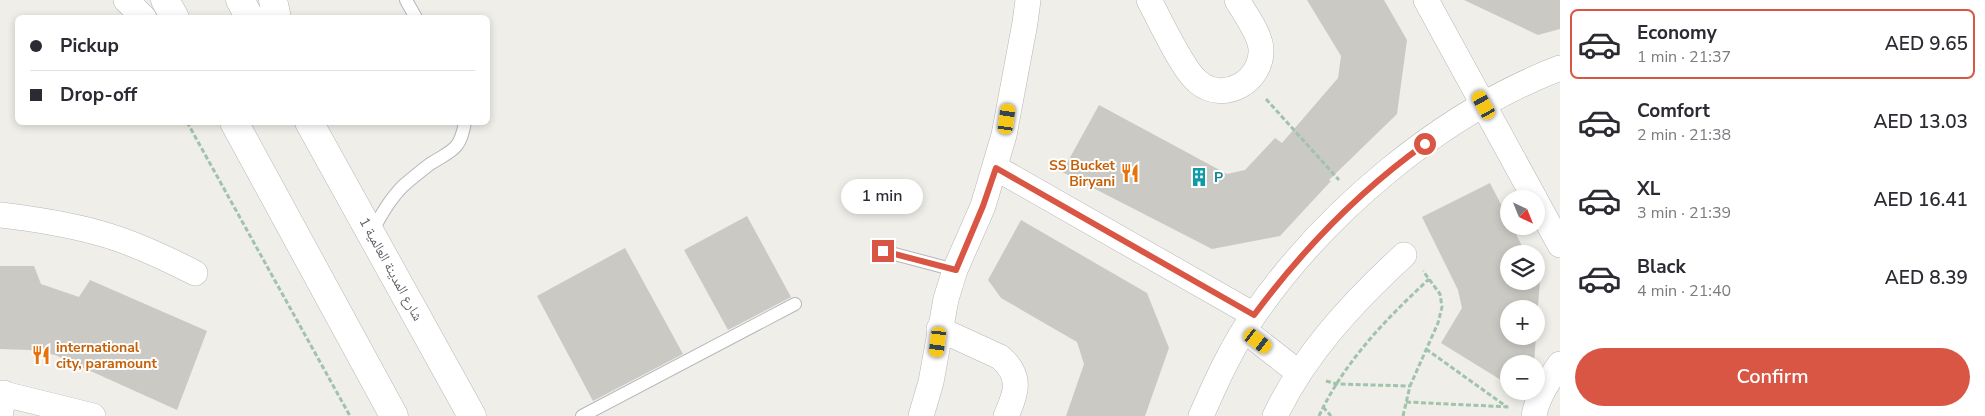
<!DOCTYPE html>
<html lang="en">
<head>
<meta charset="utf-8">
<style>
	:root { --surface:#fff; --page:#f7f7f7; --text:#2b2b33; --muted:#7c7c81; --line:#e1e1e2; --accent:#d95644 }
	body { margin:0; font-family:"Nunito Sans","Noto Naskh Arabic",sans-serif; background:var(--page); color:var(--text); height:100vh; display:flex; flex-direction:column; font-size:19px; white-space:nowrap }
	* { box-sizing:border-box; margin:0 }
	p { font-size:16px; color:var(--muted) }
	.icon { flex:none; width:28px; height:28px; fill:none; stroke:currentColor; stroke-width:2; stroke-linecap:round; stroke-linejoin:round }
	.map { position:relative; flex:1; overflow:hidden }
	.side { display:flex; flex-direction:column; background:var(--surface); width:425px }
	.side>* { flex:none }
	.banner { position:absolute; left:15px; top:15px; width:475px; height:110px; border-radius:8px; box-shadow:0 2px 8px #0003; display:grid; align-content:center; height:110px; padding:0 15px; background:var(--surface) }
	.needle { width:32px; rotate:137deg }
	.controls { position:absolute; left:1500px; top:190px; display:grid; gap:10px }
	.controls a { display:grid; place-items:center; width:45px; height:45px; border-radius:50%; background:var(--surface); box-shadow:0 2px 8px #0003; font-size:25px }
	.end { position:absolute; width:22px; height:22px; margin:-11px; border:6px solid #d95644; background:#fff; box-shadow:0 0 0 2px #fff }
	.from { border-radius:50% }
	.bubble { position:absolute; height:35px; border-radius:18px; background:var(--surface); box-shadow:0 2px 8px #0003; font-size:16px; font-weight:600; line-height:35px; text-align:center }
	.car { position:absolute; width:15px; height:30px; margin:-15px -8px; border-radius:6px; box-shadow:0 0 4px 1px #0007; background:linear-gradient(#f5c518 24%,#345 0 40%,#f5c518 0 76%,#345 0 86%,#f5c518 0) }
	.banner b { display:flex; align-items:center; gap:18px; height:48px; font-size:19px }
	.banner b+b { border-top:1px solid var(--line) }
	.banner i { width:12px; height:12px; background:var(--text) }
	ul { padding:9px 0 0; list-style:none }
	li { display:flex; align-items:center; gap:15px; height:70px; margin:0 10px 8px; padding:0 5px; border:2px solid transparent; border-radius:8px }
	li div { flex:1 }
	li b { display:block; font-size:19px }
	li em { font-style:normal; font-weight:600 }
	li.current { border-color:var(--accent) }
	li>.icon { width:45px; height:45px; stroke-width:1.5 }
	.action { display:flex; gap:10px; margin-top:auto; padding:10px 15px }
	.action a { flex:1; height:58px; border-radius:30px; background:var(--accent); color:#fff; font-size:20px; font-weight:600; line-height:58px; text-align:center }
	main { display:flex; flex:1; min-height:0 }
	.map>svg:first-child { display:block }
	.building { fill:#cbc9c4 }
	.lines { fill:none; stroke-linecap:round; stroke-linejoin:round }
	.service-casing { stroke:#b5b7bb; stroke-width:14 }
	.minor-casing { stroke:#b5b7bb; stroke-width:26 }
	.tertiary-casing { stroke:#b5b7bb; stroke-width:29 }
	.path { stroke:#a0c3ab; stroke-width:3; stroke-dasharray:5 2.5; stroke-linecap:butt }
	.service { stroke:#fff; stroke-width:12 }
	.minor { stroke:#fff; stroke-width:25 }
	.tertiary { stroke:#fff; stroke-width:28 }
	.route { stroke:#d95644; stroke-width:6 }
	.labels { text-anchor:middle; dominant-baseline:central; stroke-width:4; stroke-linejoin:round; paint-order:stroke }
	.food-label { font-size:14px; font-weight:bold; fill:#c56008; stroke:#fff; text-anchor:end }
	.culture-label { font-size:14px; font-weight:bold; fill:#0d838f; stroke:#fff; text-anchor:start }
	.street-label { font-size:14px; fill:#5f6266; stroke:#fff }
</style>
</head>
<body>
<main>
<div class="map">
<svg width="1560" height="416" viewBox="0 0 1560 416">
	<rect width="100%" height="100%" fill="#f0eee8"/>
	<!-- building -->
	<path class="building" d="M 1307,0 L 1384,0 L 1407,40 L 1397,114 L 1329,180 L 1331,181 L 1280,236 L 1212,249 L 1062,172 L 1099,105 L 1227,174 L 1245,170 L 1275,138 L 1282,143 L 1338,78 L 1341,56 Z
		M 1464,0 L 1560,0 L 1560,29 L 1538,35 Z
		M 1490,183 L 1509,220 L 1509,226 L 1512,226 L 1526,254 L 1509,254 L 1509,281 L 1536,281 L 1536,274 L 1540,281 L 1536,331 L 1536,309 L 1509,309 L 1509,336 L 1536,336 L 1534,364 L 1509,364 L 1509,385 L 1441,343 L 1462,308 L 1458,290 L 1422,217 Z
		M 747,216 L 791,297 L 728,330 L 684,250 Z
		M 1021,220 L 1147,293 L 1169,348 L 1145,416 L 1066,416 L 1084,364 L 1077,342 L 1001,298 L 988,280 Z
		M 625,248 L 683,354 L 593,401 L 537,296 Z
		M 0,266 L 34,266 L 41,284 L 79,297 L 90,280 L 207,331 L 177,410 L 55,355 L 29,350 L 0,349 Z"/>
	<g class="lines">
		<!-- service casing -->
		<g class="service-casing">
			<path id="service" d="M 406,0 L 416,18
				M 371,234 C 380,216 389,200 403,186 C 412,178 421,171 430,164 C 452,150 460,151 465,122
				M 883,251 L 955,270
				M 582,416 L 795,304"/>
		</g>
		<!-- minor casing -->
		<g class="minor-casing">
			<path id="minor" d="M 126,0 L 144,18
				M 1149,0 C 1160,20 1182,69 1198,82 C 1224,104 1263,81 1261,48 C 1259,32 1245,14 1237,0
				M 1426,0 L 1535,199
				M 996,168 L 1254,315
				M 1536,201 L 1560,245
				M 0,215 C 34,219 66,224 99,233 C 132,242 164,257 195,273
				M 939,329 L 1000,357 C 1022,376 1017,392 1006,416
				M 1244,330 L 1299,373
				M 0,393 L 93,416
				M 0,416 L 4,393
				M 921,416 L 931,382 L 946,299 L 955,270 L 983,206 L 1004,135 L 1025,23 L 1028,0
				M 1201,416 C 1216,382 1232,346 1254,315 C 1325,212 1442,113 1560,68
				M 1275,416 C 1305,353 1353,302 1404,255
				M 1534,416 C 1537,397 1549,380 1560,364"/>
		</g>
		<!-- tertiary casing -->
		<g class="tertiary-casing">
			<path id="tertiary" d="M 165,0 L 175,18
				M 240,0 L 250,18
				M 273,0 L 277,18
				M 234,122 L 394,416
				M 309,122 L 472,416"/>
		</g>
		<!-- path -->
		<path class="path" d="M 1266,99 L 1339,180
			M 187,122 L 350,416
			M 1426,349 L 1507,407
			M 1326,381 L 1337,384 L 1410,386
			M 1406,402 L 1510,407
			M 1323,407 L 1331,416
			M 1319,416 C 1344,362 1386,319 1429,279
			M 1403,416 L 1410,386 L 1438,323 L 1442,307 L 1440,294 L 1423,271"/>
		<!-- service -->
		<use href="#service" class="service"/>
		<!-- minor -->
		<use href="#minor" class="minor"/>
		<!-- tertiary -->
		<use href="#tertiary" class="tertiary"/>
	</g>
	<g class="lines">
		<!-- route -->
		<path class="route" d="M 883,251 L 956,270 L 983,206 L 996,168 L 1254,315 C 1303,249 1358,192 1425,144"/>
	</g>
	<!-- icons -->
	<defs>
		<g id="restaurant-bare" transform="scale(1.5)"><path d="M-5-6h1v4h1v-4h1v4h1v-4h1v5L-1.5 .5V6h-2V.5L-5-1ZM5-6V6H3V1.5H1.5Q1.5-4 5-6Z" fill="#e8710a" stroke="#fff" stroke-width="2.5" paint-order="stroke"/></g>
		<g id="building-bare" transform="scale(1.5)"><path d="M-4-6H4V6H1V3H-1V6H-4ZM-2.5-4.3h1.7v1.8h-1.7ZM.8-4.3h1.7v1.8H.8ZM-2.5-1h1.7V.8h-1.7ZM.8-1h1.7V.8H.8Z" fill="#0f9aa8" stroke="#fff" stroke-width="2.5" paint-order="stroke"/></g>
	</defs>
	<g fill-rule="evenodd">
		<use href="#restaurant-bare" x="1130" y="173"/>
		<use href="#building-bare" x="1199" y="177"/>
		<use href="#restaurant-bare" x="41" y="355"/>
	</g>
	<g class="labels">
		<!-- food labels -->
		<g class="food-label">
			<text x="1115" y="165">SS Bucket<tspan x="1115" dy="16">Biryani</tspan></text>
			<text x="56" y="347" text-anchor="start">international<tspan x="56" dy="16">city, paramount</tspan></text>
		</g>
		<!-- culture labels -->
		<g class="culture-label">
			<text x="1214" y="177">P</text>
		</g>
		<!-- street labels -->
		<g class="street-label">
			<text transform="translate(391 269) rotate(61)">شارع المدينة العالمية 1</text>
		</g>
	</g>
</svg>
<div class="controls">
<a><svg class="needle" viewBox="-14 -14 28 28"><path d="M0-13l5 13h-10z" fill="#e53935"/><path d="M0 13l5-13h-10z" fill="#7c7c81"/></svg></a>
<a><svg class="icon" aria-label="layers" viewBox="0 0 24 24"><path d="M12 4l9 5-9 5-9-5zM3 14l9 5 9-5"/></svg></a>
<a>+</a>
<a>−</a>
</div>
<i class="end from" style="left:1425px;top:144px"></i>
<i class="end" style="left:883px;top:251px"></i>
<div class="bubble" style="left:841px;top:179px;width:82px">1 min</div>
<i class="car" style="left:1484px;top:105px;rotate:331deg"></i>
<i class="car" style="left:1007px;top:119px;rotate:8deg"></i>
<i class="car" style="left:1258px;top:341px;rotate:127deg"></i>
<i class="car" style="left:938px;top:342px;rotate:187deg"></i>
<div class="banner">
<b><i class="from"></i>Pickup</b>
<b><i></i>Drop-off</b>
</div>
</div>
<section class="side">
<ul>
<li class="current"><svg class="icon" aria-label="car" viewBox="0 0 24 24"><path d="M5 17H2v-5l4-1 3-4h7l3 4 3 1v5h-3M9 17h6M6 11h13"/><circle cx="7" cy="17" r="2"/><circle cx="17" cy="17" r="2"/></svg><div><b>Economy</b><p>1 min · 21:37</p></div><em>AED 9.65</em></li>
<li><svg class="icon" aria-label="car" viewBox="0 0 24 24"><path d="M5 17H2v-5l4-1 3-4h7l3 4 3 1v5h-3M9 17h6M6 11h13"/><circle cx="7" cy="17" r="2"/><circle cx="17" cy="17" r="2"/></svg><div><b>Comfort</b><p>2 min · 21:38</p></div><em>AED 13.03</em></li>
<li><svg class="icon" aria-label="car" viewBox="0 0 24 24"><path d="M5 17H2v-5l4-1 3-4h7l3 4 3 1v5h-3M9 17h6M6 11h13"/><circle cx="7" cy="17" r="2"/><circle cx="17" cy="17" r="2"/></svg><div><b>XL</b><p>3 min · 21:39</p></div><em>AED 16.41</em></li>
<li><svg class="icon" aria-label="car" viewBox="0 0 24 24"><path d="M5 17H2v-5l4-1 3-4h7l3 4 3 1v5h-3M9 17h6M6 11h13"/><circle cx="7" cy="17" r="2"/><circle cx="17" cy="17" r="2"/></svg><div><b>Black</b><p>4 min · 21:40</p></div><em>AED 8.39</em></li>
</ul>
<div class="action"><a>Confirm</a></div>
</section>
</main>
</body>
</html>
